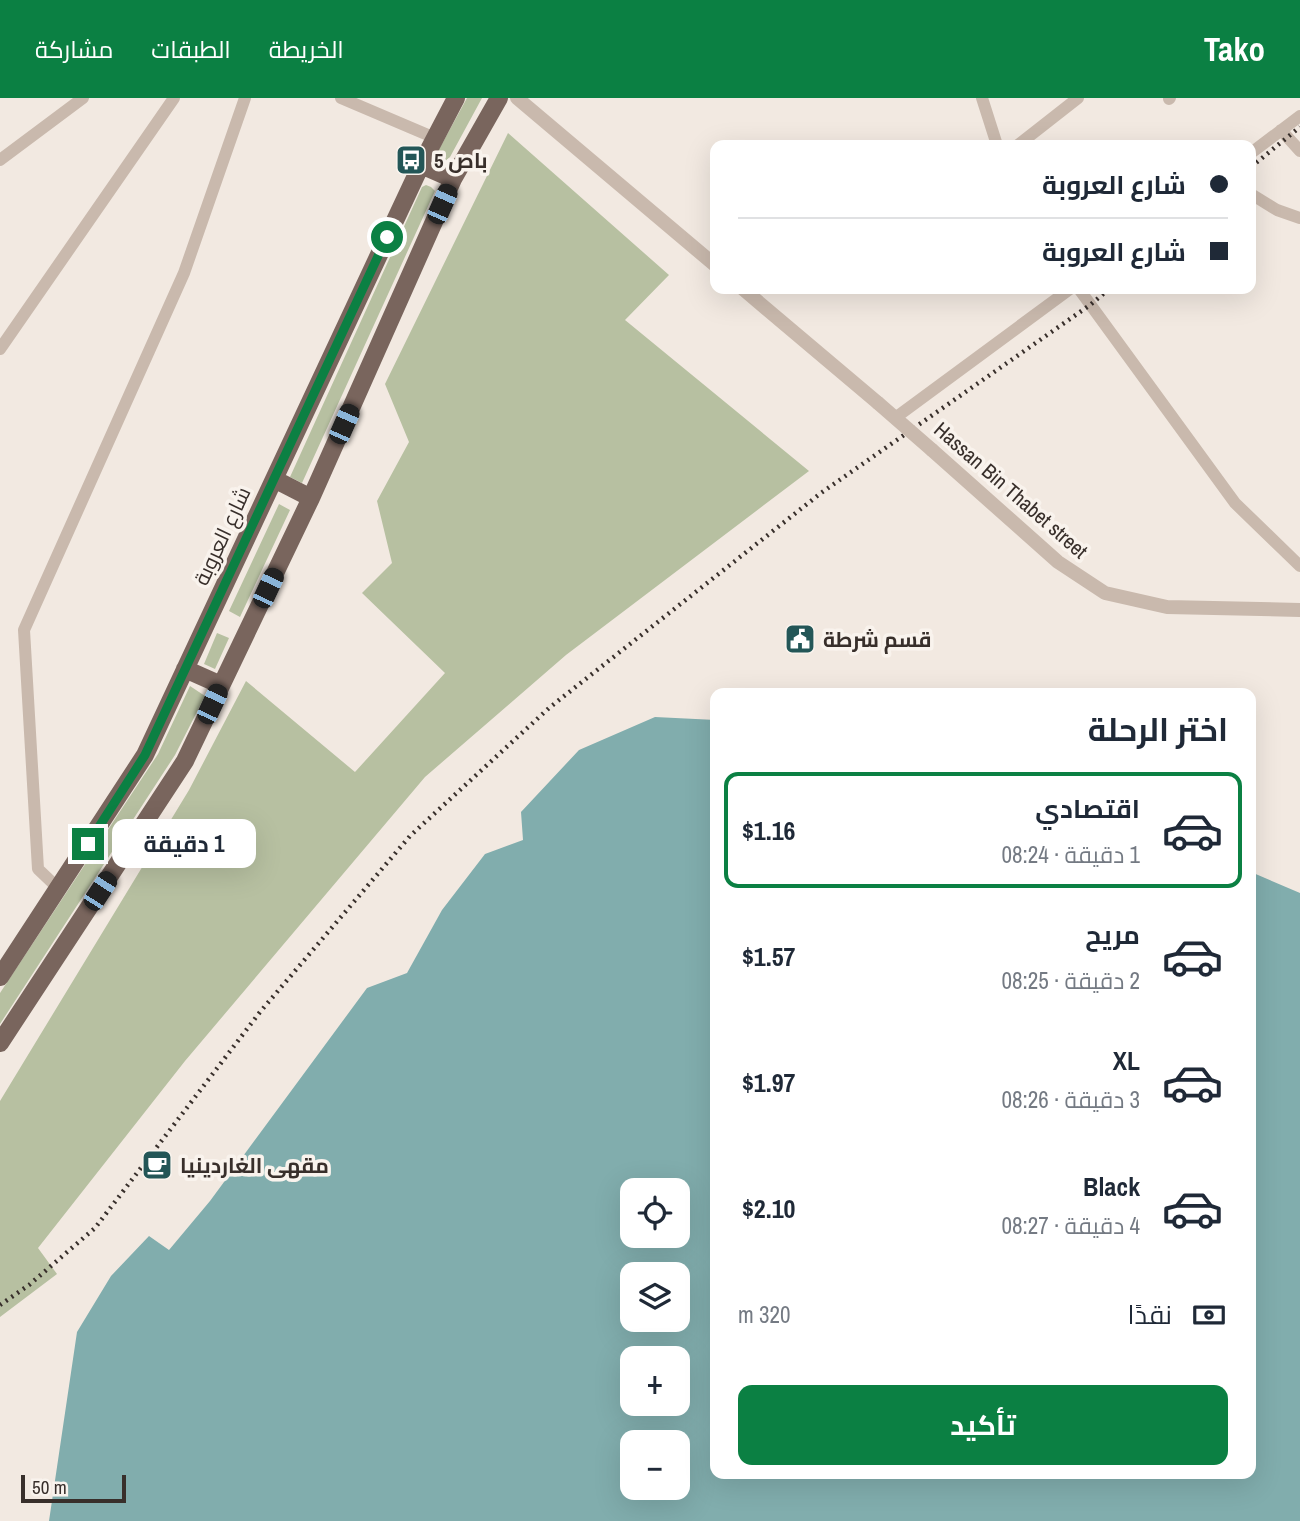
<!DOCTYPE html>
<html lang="ar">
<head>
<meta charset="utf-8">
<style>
	:root { --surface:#fff; --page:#f2f2f3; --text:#1f2937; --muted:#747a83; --line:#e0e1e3; --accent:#0b8043 }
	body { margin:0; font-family:"Archivo Narrow",Cairo,sans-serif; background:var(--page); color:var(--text); direction:rtl; height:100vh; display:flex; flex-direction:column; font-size:26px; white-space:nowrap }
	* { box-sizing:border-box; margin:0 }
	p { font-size:23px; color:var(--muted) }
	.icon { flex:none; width:38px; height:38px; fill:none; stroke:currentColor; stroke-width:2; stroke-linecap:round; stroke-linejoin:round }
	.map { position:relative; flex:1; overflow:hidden; direction:ltr }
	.side { position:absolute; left:710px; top:590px; width:546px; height:791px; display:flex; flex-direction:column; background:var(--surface); border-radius:14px; box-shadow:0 7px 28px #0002; direction:rtl }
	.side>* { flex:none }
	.top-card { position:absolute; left:710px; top:42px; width:546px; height:154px; border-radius:14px; box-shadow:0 7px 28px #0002; direction:rtl; display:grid; align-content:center; height:154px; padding:0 28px; background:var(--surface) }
	.tools { position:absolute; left:620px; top:1080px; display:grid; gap:14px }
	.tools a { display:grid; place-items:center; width:70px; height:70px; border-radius:14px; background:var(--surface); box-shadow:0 7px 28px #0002; font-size:35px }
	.scale { position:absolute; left:21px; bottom:18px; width:105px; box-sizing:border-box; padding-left:7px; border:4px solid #382f2b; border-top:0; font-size:19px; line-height:24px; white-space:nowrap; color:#382f2b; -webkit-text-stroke:5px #f9f3ed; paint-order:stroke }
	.end { position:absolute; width:32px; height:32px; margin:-16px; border:9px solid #0b8043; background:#fff; box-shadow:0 0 0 4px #fff }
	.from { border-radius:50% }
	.bubble { position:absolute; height:49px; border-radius:14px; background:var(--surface); box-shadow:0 7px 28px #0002; font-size:23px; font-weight:700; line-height:49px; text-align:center; direction:rtl }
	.car { position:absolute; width:21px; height:42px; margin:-21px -10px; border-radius:9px; box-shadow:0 0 5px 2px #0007; background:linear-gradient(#222 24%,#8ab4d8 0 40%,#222 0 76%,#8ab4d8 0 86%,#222 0) }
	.top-card b { display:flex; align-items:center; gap:24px; height:66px; font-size:26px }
	.top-card b+b { border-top:2px solid var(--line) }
	.top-card i { width:18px; height:18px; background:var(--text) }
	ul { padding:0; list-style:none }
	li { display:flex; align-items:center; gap:21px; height:116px; margin:0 14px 10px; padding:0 14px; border:4px solid transparent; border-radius:14px }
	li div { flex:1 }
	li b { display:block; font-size:26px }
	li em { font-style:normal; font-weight:700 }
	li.selected { border-color:var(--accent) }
	li>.icon { width:63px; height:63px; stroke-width:1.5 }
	h2 { padding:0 28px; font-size:32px; line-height:84px }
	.pay { display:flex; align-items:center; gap:18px; height:77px; padding:0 28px; font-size:26px }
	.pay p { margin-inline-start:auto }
	.action { display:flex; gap:14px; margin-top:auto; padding:14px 28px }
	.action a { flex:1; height:80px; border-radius:14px; background:var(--accent); color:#fff; font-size:28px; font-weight:700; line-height:80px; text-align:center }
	header { display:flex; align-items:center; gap:42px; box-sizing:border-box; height:98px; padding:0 35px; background:var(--accent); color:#fff }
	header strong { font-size:33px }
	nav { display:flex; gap:38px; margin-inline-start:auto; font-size:24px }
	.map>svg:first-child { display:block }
	.green { fill:#b7c0a1 }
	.water { fill:#81adad; fill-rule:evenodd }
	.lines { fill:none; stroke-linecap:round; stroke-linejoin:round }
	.minor { stroke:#c9b9ad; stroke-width:12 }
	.tertiary { stroke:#c9b9ad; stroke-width:14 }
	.primary { stroke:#79655d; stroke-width:18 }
	.rail { stroke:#382f2b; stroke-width:4.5; stroke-dasharray:2 5; stroke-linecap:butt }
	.tertiary-bridge { stroke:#c9b9ad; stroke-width:14 }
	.route { stroke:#0b8043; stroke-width:9 }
	.labels { text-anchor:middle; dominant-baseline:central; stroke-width:7; stroke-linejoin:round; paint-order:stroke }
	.poi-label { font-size:21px; font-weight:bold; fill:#382f2b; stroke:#f9f3ed; text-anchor:start }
	.street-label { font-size:21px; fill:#382f2b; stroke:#f9f3ed }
</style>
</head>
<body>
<header>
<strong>Tako</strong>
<nav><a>الخريطة</a><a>الطبقات</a><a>مشاركة</a></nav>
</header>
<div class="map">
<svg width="1300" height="1423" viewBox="0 0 1300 1423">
	<rect width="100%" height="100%" fill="#f2e9e1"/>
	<!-- green -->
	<path class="green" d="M 467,0 L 482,0 L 450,59 L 445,63 L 440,62 L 437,55 Z
		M 508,35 L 669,177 L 625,222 L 809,373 L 566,557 L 425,679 L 185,963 L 38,1150 L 57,1176 L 0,1219 L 0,1003 L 189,692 L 246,583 L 355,674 L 445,575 L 362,495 L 392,465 L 377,403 L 409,344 L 385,286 Z
		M 426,87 L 431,89 L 435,93 L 302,385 L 290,379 L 422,89 Z
		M 279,406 L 290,412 L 240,519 L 229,513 Z
		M 217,535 L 229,540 L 215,571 L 204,566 Z
		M 190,588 L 205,598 L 175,657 L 0,926 L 0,895 L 158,656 Z"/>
	<!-- water -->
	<path class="water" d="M 655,619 L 716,622 L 716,1376 L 1251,1376 L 1251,774 L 1300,795 L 1300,1423 L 49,1423 L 77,1234 L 111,1178 L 149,1138 L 169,1152 L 210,1103 L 367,890 L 407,875 L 442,812 L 485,756 L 523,742 L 521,714 L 579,652 ZM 632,1092 L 677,1092 L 677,1138 L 632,1138 ZM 632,1176 L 677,1176 L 677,1222 L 632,1222 ZM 632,1260 L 677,1260 L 677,1306 L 632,1306 ZM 632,1344 L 677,1344 L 677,1390 L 632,1390 Z"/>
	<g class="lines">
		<!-- minor -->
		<path class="minor" d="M 341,0 L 435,40
			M 982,0 L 997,47
			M 1169,1 L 1170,0
			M 1281,32 L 1300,53
			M 1018,47 L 1078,0
			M 1251,55 L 1300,18
			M 0,62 L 83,0
			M 1251,96 L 1277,112 L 1300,120
			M 1079,191 L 1235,405 L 1300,468
			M 0,251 L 174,0
			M 895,320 L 1070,191
			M 59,791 L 38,771 L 24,532 L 184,175 L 245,0"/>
		<!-- tertiary -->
		<path class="tertiary" d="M 517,0 L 716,168
			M 743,191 L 878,305
			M 932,352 L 1058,464 L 1105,495 L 1167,509 L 1300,512"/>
		<!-- primary -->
		<path class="primary" d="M 421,67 L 453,81
			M 274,381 L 311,400
			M 185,571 L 221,587
			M 0,879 L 145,657 L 421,67 L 456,0
			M 0,945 L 185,663 L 311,400 L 453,81 L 499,0"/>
		<!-- rail -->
		<path class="rail" d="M 1251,69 L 1300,29
			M 0,1207 L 29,1187 L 95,1130 L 260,914 L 410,738 L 549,610 L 821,395 L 1090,207 L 1109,191"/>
		<!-- tertiary-bridge -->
		<path class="tertiary-bridge" d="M 878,305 L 932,352"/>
	</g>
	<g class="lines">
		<!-- route -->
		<path class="route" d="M 88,746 L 145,657 L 387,139"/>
	</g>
	<!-- icons -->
	<defs>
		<g id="bus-square" transform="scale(1.575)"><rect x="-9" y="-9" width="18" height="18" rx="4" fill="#235657" stroke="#f9f3ed"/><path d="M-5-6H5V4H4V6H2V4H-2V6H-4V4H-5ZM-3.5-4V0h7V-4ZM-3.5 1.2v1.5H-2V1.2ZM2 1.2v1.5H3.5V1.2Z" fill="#fff"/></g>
		<g id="civic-square" transform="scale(1.575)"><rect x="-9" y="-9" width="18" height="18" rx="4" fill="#235657" stroke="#f9f3ed"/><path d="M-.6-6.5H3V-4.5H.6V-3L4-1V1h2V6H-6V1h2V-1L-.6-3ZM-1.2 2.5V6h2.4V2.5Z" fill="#fff"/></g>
		<g id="cafe-square" transform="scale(1.575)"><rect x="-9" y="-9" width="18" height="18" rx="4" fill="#235657" stroke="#f9f3ed"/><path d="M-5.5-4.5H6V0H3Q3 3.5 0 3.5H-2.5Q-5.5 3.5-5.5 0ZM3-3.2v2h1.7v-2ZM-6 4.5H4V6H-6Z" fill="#fff"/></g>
	</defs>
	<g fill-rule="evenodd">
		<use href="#bus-square" x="411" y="62"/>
		<use href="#civic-square" x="800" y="541"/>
		<use href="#cafe-square" x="157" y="1067"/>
	</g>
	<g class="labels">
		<!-- poi labels -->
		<g class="poi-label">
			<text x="434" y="62">باص 5</text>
			<text x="823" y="541">قسم شرطة</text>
			<text x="180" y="1067">مقهى الغاردينيا</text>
		</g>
		<!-- street labels -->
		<g class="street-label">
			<text transform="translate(1011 392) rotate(41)">Hassan Bin Thabet street</text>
			<text transform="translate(222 438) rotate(-65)">شارع العروبة</text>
		</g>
	</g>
</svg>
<div class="tools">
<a><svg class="icon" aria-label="locate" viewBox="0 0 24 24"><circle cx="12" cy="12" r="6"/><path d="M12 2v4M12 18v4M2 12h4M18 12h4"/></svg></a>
<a><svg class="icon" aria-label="layers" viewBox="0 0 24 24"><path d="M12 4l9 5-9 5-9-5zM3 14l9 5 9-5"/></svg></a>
<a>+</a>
<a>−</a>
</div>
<div class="scale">50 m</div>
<i class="end from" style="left:387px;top:139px"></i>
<i class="end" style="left:88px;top:746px"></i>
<div class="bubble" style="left:112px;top:721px;width:144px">1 دقيقة</div>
<i class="car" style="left:442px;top:106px;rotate:24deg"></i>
<i class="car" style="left:344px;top:326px;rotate:24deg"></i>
<i class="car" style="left:268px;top:490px;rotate:25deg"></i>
<i class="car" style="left:212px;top:606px;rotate:25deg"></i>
<i class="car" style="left:100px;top:793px;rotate:33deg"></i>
<div class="top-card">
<b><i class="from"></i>شارع العروبة</b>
<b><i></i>شارع العروبة</b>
</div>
<section class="side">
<h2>اختر الرحلة</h2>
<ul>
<li class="selected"><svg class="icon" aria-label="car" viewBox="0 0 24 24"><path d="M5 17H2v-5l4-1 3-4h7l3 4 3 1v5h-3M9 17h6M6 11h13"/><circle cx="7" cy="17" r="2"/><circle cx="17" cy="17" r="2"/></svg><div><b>اقتصادي</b><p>1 دقيقة · 08:24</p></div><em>$1.16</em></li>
<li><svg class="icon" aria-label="car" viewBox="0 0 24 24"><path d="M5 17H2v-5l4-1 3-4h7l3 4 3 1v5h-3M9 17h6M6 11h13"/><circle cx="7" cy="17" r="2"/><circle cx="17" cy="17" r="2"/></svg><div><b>مريح</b><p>2 دقيقة · 08:25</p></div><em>$1.57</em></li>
<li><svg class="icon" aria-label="car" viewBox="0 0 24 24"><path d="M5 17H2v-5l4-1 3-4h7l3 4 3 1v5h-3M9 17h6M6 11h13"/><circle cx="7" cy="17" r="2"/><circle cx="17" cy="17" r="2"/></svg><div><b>XL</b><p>3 دقيقة · 08:26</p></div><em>$1.97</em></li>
<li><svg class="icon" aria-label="car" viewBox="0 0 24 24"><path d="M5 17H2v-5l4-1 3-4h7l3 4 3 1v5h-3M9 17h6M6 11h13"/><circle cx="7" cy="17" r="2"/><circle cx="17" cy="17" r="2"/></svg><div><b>Black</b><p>4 دقيقة · 08:27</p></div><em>$2.10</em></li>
</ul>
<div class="pay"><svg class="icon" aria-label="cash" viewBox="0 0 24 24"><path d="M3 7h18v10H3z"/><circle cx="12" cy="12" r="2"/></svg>نقدًا<p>320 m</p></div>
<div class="action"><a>تأكيد</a></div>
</section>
</div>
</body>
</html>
